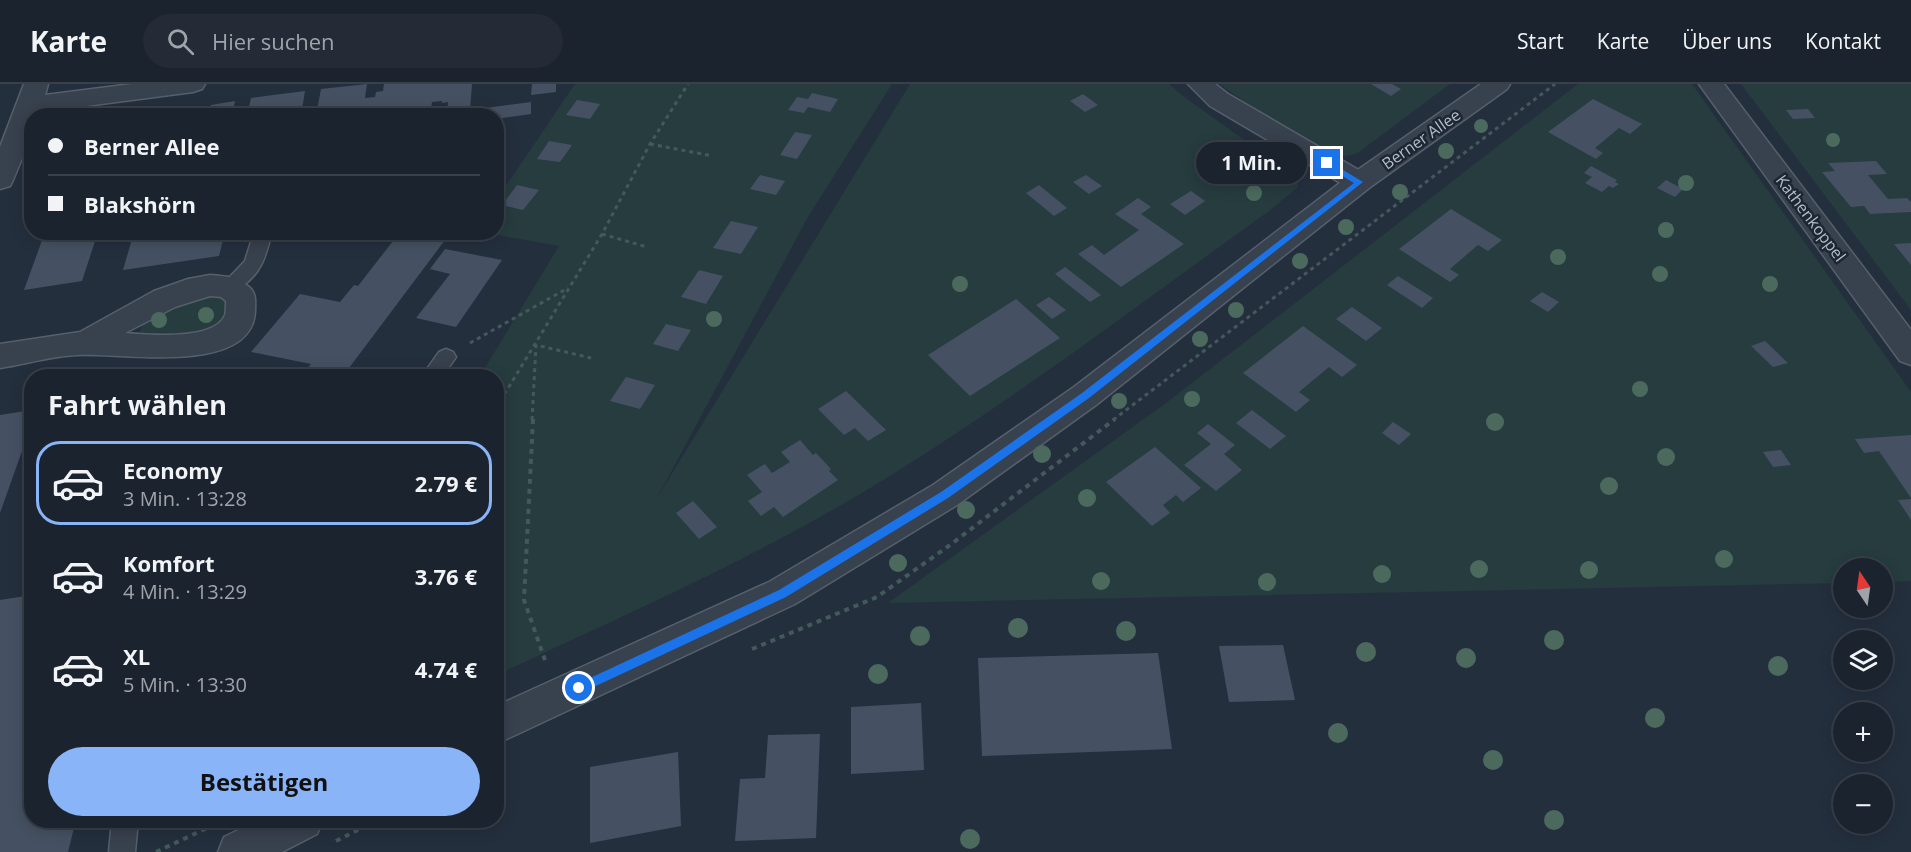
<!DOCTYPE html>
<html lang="de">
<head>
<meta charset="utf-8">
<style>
	:root { --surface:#1b232e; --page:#242b36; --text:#f1f3f6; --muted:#a0a4aa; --line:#39404a; --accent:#8ab4f8 }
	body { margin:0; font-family:"Open Sans",sans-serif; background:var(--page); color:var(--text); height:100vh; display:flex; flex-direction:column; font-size:22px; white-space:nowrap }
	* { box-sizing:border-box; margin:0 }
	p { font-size:20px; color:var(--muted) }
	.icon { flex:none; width:33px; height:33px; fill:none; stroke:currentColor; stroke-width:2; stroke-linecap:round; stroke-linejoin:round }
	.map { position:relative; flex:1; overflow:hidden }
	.sheet { position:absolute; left:24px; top:285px; width:480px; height:459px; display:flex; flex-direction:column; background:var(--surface); border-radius:24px; box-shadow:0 3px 15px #0003,0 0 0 2px var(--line) }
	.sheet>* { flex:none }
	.hud { position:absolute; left:24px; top:24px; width:480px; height:132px; border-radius:24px; box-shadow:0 3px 15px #0003,0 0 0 2px var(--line); display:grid; align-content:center; height:132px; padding:0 24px; background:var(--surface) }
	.needle { width:39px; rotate:347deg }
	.controls { position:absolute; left:1833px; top:474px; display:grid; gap:12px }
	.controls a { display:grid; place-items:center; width:60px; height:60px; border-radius:50%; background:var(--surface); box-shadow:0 3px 15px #0003,0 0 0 2px var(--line); font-size:30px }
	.end { position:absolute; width:27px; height:27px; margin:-14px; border:8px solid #1a73e8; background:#fff; box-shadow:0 0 0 3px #fff }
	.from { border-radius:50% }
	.bubble { position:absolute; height:42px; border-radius:21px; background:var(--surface); box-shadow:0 3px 15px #0003,0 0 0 2px var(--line); font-size:20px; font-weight:700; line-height:42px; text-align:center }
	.hud b { display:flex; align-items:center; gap:21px; height:57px; font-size:22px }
	.hud b+b { border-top:2px solid var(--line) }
	.hud i { width:15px; height:15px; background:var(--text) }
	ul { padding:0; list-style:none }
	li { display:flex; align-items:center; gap:18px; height:84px; margin:0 12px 9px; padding:0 12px; border:3px solid transparent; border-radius:24px }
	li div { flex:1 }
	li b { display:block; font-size:22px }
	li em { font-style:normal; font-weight:700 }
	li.selected { border-color:var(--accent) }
	li>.icon { width:54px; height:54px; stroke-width:1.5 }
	h2 { padding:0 24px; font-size:27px; line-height:72px }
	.cta { display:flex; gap:12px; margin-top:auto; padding:12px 24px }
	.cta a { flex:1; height:69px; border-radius:36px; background:var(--accent); color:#111; font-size:24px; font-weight:700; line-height:69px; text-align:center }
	header { display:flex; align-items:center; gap:36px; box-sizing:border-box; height:84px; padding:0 30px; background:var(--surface); border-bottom:2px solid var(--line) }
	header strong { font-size:28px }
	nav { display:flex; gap:33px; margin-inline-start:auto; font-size:21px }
	.search { width:420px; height:54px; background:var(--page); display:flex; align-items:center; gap:15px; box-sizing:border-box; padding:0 21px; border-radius:33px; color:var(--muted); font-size:22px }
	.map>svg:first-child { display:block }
	.green { fill:#263c3f }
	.building { fill:#455162 }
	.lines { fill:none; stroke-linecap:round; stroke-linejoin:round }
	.service-casing { stroke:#565f6c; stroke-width:3 }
	.minor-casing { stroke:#565f6c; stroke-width:3 }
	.tertiary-casing { stroke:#565f6c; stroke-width:3 }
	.path-far1 { stroke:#44595c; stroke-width:3; stroke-dasharray:4 4; stroke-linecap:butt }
	.path { stroke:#44595c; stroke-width:4; stroke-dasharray:5 5; stroke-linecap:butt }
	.service { fill:#38414e; fill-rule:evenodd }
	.minor { fill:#38414e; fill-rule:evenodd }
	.tertiary { fill:#38414e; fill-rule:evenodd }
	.tree { fill:#4b6a5d }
	.route { fill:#1a73e8 }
	.labels { text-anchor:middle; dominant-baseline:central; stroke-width:5; stroke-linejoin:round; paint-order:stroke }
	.street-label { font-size:16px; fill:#b4bcc9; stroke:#1d2633 }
</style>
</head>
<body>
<header>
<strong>Karte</strong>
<div class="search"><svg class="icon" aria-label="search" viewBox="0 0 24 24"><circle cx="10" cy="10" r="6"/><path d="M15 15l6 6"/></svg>Hier suchen</div>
<nav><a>Start</a><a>Karte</a><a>Über uns</a><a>Kontakt</a></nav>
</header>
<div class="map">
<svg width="1911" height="768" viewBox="0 0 1911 768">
	<rect width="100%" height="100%" fill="#242f3e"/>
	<!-- green -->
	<path class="green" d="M 575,0 L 892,0 L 808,133 L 657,414 L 910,0 L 1169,0 L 1183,12 L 1297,94 L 1298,103 L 1269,127 C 1145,216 1023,309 893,390 C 767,469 631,528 497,591 L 496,292 L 480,292 L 559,162 L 486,149 L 496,148 L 497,115 Z
		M 1219,0 L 1450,0 L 1359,68 C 1353,71 1348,72 1341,72 C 1316,70 1243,16 1219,0 Z
		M 1578,0 L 1692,0 L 1911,308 L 1911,497 L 1883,498 L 1882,484 L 1844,484 L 1843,499 L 888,519 L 1166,319 Z
		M 1741,0 L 1911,0 L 1911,226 Z
		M 203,209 L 224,212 L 226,227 L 215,244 L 191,252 L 140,249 L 143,237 Z"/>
	<!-- building -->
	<path class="building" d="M 367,0 L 365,14 L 375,13 L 376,8 L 383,7 L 384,0 L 472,0 L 470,26 L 531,18 L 531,30 L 496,35 L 496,32 L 447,32 L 448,18 L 442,19 L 442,17 L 432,18 L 431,24 L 378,31 L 378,27 L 362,29 L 362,32 L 316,32 L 321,5 Z
		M 532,0 L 556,0 L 556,8 L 531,11 Z
		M 1371,0 L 1392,0 L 1401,5 L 1391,12 Z
		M 305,7 L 301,32 L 247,32 L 251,14 Z
		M 812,9 L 838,15 L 830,28 L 808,23 L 804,29 L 788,26 L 797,13 L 808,15 Z
		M 1083,10 L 1098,21 L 1085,28 L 1070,17 Z
		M 1593,15 L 1642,40 L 1630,50 L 1619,44 L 1595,64 L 1603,69 L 1596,75 L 1548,48 Z
		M 577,16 L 600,20 L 590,35 L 566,31 Z
		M 235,17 L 232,32 L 208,32 L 211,21 Z
		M 1808,25 L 1815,34 L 1793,35 L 1786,26 Z
		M 795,48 L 812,51 L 797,75 L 780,71 Z
		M 549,57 L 572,61 L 560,78 L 537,75 Z
		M 1876,77 L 1887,90 L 1868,91 L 1888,115 L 1907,114 L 1911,118 L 1911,128 L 1870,130 L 1864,122 L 1851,123 L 1822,88 L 1835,87 L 1828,79 Z
		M 1591,82 L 1617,96 L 1615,98 L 1619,100 L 1613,104 L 1609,102 L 1602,108 L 1585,99 L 1592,93 L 1584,89 Z
		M 760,91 L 785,97 L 776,111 L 750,105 Z
		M 1086,91 L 1102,102 L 1089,110 L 1073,98 Z
		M 1666,96 L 1683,105 L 1675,113 L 1657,104 Z
		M 517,101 L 539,106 L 523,126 L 502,121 Z
		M 1039,101 L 1067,124 L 1054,132 L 1026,109 Z
		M 1191,107 L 1205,117 L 1185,131 L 1170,120 Z
		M 1138,114 L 1151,123 L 1141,130 L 1184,160 L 1121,203 L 1078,170 L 1092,161 L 1104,171 L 1139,146 L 1115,130 Z
		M 1451,125 L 1502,156 L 1488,167 L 1478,161 L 1450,185 L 1459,191 L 1450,198 L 1399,165 Z
		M 731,137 L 758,143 L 741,170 L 713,164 Z
		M 45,148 L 98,148 L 82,197 L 24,206 Z
		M 134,148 L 225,148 L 219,172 L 123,186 Z
		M 400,148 L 451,148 L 343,292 L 301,292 L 311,280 L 251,268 L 300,210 L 340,218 L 354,201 L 358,202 Z
		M 1911,159 L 1911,181 L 1894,160 Z
		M 445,165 L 502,176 L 456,243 L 416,234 L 450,190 L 430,185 Z
		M 1065,183 L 1101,211 L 1090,218 L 1055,190 Z
		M 699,186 L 723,192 L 706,220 L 681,213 Z
		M 1398,192 L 1433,214 L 1422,224 L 1387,201 Z
		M 1542,208 L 1559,218 L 1548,228 L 1530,217 Z
		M 1049,213 L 1066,226 L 1052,235 L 1036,221 Z
		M 1016,215 L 1060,254 L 970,312 L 928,271 Z
		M 1352,223 L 1382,244 L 1366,257 L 1336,235 Z
		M 666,240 L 691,246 L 678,267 L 653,260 Z
		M 1303,242 L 1357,281 L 1342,293 L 1329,283 L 1299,308 L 1310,316 L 1296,328 L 1243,289 Z
		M 1765,257 L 1788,279 L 1773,283 L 1751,262 Z
		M 626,293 L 655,301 L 640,325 L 610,317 Z
		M 846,307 L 886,346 L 868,357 L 855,344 L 844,351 L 818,325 Z
		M 32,326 L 32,339 L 0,429 L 0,331 Z
		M 1252,326 L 1286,352 L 1270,365 L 1236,339 Z
		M 1393,338 L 1411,350 L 1399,361 L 1382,349 Z
		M 1208,340 L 1235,361 L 1224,370 L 1242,386 L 1216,407 L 1184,381 L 1211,360 L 1197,349 Z
		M 1911,351 L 1911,414 L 1879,367 L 1864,369 L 1855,355 Z
		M 800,356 L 813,371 L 816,369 L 831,385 L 829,387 L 838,396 L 783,433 L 774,423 L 761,432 L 748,417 L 762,408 L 747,391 L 765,380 L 772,389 L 790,378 L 781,368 Z
		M 1155,363 L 1201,404 L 1183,418 L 1176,411 L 1163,421 L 1170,429 L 1152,442 L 1106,398 Z
		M 1781,366 L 1791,381 L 1773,383 L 1763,368 Z
		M 1911,415 L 1911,436 L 1898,416 Z
		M 693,417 L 717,443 L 699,455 L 676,429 Z
		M 32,511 L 32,736 L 76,736 L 68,768 L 0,768 L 0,516 Z
		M 1283,561 L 1295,616 L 1229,618 L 1219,562 Z
		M 1158,569 L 1172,665 L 982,672 L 978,574 Z
		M 921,619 L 924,686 L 851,690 L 851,623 Z
		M 820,650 L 816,754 L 735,757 L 740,695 L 765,694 L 768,651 Z
		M 678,668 L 681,742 L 590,759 L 590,683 Z"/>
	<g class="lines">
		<!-- service casing -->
		<g class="service-casing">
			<path id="service" d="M 254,148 L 272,148 C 269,159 266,172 261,181 C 255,193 237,211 223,207 L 221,202 L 245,177 Z
				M 446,265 L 453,268 L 456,273 L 443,292 L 422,292 L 439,268 Z
				M 112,736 L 138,736 L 135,768 L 109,768 Z"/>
		</g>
		<!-- minor casing -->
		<g class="minor-casing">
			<path id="minor" d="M 24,0 L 48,0 L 45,11 L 132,0 L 205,0 L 202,5 L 193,8 L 40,28 L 39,32 L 32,32 L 32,50 L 13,96 L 10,102 L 0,105 L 0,63 Z
				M 1188,0 L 1215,0 L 1228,10 L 1369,92 L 1372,98 L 1369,104 L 1359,107 L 1349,104 L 1210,22 Z
				M 1699,0 L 1724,0 L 1911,246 L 1911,281 L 1900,277 Z
				M 210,191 C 225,192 237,193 249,203 C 257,210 255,218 255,228 C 251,293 118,268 77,271 C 51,272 26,280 0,284 L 0,260 L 80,248 L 154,207 L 188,195 ZM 210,212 L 221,213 L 226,217 C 226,221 226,228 225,231 C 215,257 147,251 125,249 L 175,223 Z"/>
		</g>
		<!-- tertiary casing -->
		<g class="tertiary-casing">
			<path id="tertiary" d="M 1481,0 L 1510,0 L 1507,5 L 1369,104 L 1096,321 L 957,421 L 795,520 L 496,660 L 496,622 L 769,498 L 933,401 L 1074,303 L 1349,92 Z
				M 259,736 L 323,736 L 317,750 L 282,768 L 218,768 L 224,753 Z"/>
		</g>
		<!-- path-far1 -->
		<path class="path-far1" d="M 650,60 L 713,72
			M 602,150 L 647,163
			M 470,259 L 568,204
			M 496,324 L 602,150 L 650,60 L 688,0
			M 532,336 L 536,261 L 591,274
			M 1113,336 L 1555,0"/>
		<!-- path -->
		<path class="path" d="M 533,335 L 524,516 L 546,579
			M 752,565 L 877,513 L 950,461 L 1115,335
			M 336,757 L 377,736
			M 156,768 L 207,744"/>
		<!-- service -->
		<use href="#service" class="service"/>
		<!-- minor -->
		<use href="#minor" class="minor"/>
		<!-- tertiary -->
		<use href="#tertiary" class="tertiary"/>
	</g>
	<!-- trees -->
	<g class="tree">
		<circle cx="1481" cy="42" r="7"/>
		<circle cx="1833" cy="56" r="7"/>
		<circle cx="1446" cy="67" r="8"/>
		<circle cx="1286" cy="83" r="8"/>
		<circle cx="1260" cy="87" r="8"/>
		<circle cx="1686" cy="99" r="8"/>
		<circle cx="1400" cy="108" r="8"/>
		<circle cx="1254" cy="109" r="8"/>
		<circle cx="1346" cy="143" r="8"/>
		<circle cx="1666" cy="146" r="8"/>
		<circle cx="1558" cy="173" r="8"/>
		<circle cx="1300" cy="177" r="8"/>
		<circle cx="1660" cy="190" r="8"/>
		<circle cx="960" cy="200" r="8"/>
		<circle cx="1770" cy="200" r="8"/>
		<circle cx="1236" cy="226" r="8"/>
		<circle cx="206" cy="231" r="8"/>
		<circle cx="714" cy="235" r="8"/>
		<circle cx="159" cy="236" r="8"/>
		<circle cx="1200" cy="255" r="8"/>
		<circle cx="1640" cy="305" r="8"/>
		<circle cx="1192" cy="315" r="8"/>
		<circle cx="1119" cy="317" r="8"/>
		<circle cx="1495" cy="338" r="9"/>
		<circle cx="1042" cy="370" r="9"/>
		<circle cx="1666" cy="373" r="9"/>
		<circle cx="1609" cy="402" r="9"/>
		<circle cx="1087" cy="414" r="9"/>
		<circle cx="966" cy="426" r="9"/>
		<circle cx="1724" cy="475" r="9"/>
		<circle cx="898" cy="479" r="9"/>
		<circle cx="1479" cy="485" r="9"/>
		<circle cx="1589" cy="486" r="9"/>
		<circle cx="1382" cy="490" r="9"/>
		<circle cx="1101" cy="497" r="9"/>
		<circle cx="1267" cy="498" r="9"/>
		<circle cx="1018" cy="544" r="10"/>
		<circle cx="1126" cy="547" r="10"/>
		<circle cx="920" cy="552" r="10"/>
		<circle cx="1554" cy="556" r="10"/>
		<circle cx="1366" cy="568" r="10"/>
		<circle cx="1466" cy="574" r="10"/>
		<circle cx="1778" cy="582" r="10"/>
		<circle cx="878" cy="590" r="10"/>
		<circle cx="1655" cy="634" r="10"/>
		<circle cx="1338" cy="649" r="10"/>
		<circle cx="1493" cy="676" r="10"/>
		<circle cx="1554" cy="736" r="10"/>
		<circle cx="970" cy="755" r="10"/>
	</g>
	<!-- route -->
	<path class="route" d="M 1324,78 L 1330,78 L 1363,98 L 1089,314 L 948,414 L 786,513 L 583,608 L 575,608 L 575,601 L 779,506 L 941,408 L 1082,309 L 1354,99 L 1324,81 Z"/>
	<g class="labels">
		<!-- street labels -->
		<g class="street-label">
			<text transform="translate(1421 55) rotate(-35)">Berner Allee</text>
			<text transform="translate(1811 134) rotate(53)">Kathenkoppel</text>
		</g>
	</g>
</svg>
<div class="controls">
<a><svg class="needle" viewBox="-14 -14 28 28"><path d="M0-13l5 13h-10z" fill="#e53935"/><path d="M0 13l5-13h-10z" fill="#a0a4aa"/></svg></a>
<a><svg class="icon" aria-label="layers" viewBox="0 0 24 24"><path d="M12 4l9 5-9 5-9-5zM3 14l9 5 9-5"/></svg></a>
<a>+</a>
<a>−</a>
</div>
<i class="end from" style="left:579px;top:604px"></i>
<i class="end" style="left:1327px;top:79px"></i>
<div class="bubble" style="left:1196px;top:58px;width:111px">1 Min.</div>
<div class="hud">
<b><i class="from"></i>Berner Allee</b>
<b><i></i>Blakshörn</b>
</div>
<section class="sheet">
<h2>Fahrt wählen</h2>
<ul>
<li class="selected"><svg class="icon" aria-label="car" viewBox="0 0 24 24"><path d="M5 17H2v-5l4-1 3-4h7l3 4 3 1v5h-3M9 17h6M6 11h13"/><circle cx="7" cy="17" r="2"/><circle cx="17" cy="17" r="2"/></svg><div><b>Economy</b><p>3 Min. · 13:28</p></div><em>2.79 €</em></li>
<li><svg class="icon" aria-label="car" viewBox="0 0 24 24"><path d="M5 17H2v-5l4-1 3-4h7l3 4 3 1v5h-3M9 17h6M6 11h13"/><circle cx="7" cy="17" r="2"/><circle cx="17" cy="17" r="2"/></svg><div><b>Komfort</b><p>4 Min. · 13:29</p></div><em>3.76 €</em></li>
<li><svg class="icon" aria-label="car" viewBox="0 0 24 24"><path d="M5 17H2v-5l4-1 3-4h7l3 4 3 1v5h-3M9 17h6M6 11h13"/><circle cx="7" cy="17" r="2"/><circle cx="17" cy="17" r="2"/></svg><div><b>XL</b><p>5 Min. · 13:30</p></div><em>4.74 €</em></li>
</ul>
<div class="cta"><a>Bestätigen</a></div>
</section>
</div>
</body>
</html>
